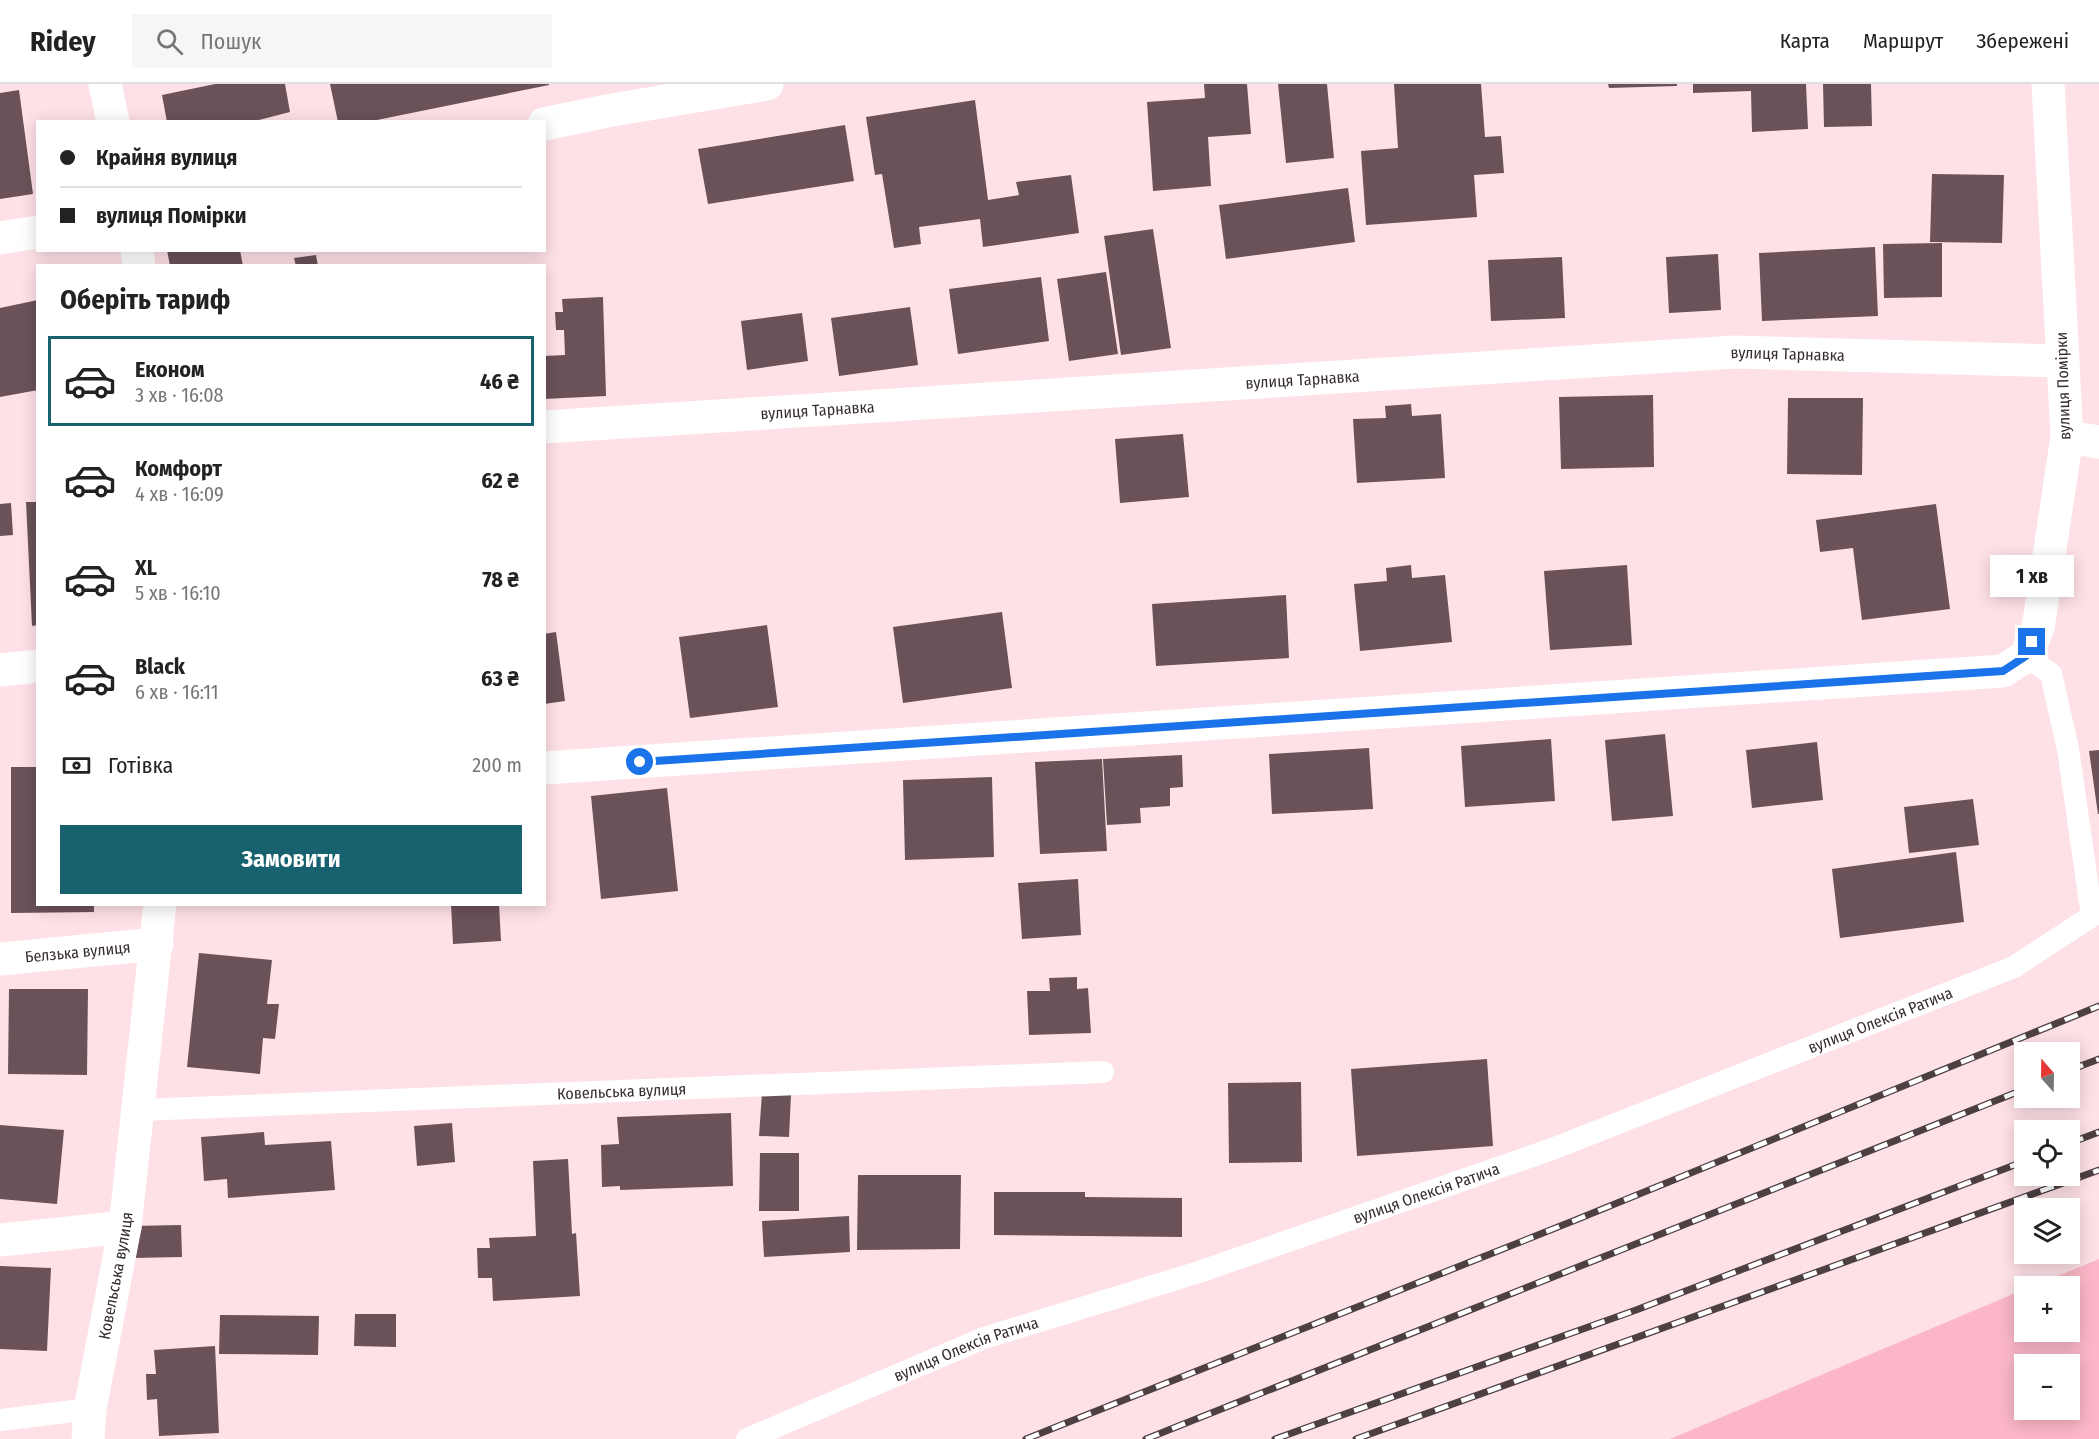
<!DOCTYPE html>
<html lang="uk">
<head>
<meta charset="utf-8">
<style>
	:root { --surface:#fff; --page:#f6f6f6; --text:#222; --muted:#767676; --line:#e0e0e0; --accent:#18626f }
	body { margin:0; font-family:"Fira Sans Condensed",sans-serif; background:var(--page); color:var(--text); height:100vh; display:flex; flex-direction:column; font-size:22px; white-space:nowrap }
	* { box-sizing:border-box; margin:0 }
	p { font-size:20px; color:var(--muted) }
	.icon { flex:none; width:33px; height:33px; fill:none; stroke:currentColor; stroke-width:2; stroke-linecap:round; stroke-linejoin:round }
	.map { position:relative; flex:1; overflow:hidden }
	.panel { position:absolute; left:36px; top:180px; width:510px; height:642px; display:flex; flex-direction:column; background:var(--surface); border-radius:0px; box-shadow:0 3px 15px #0003 }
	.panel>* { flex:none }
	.guide { position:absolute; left:36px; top:36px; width:510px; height:132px; border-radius:0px; box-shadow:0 3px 15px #0003; display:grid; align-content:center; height:132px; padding:0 24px; background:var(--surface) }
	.needle { width:39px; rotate:340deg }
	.controls { position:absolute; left:2014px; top:958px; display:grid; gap:12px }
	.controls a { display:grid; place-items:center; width:66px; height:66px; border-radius:0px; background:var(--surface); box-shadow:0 3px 15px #0003; font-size:30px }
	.end { position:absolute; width:27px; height:27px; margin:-14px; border:8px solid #1a73e8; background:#fff; box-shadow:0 0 0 3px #fff }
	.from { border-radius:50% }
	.bubble { position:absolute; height:42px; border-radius:0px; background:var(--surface); box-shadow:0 3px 15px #0003; font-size:20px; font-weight:700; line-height:42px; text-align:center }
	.guide b { display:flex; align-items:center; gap:21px; height:57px; font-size:22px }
	.guide b+b { border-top:2px solid var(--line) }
	.guide i { width:15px; height:15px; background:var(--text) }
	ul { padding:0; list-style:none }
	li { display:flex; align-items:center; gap:18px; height:90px; margin:0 12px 9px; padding:0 12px; border:3px solid transparent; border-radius:0px }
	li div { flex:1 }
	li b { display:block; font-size:22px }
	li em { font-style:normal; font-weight:700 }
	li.active { border-color:var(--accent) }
	li>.icon { width:54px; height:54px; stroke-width:1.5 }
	h2 { padding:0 24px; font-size:27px; line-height:72px }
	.pay { display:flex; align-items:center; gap:15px; height:66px; padding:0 24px; font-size:22px }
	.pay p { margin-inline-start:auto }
	.primary-button { display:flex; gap:12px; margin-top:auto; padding:12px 24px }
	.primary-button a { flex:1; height:69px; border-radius:0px; background:var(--accent); color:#fff; font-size:24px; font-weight:700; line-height:69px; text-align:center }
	header { display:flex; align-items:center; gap:36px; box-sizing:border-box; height:84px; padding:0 30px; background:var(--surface); border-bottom:2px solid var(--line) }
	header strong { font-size:28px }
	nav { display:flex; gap:33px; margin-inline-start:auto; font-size:21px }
	.search { width:420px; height:54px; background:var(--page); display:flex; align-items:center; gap:15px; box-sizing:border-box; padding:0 21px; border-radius:0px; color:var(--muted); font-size:22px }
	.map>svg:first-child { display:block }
	.green { fill:#fbb7c7; fill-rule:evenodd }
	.building { fill:#6a5258 }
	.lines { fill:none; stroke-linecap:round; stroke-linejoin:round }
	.service { stroke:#fff; stroke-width:22 }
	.minor { stroke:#fff; stroke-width:33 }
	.tertiary { stroke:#fff; stroke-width:33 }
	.rail-casing { stroke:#4d4042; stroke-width:7 }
	.rail { stroke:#fff; stroke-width:4.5; stroke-dasharray:14; stroke-linecap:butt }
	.route { stroke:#1a73e8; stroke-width:8 }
	.labels { text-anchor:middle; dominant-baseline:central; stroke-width:6; stroke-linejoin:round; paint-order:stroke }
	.street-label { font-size:16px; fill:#382d2f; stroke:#fff }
</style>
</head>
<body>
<header>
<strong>Ridey</strong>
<div class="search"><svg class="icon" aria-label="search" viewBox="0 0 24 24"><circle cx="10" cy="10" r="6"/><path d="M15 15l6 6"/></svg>Пошук</div>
<nav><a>Карта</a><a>Маршрут</a><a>Збережені</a></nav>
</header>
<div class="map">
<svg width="2099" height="1355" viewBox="0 0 2099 1355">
	<rect width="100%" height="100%" fill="#fee1e7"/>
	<!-- green -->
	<path class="green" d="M 2099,1175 L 2099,1355 L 1670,1355 L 2025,1205 L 2025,1248 L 2070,1248 L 2070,1203 L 2031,1203 ZM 2025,1281 L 2070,1281 L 2070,1326 L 2025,1326 Z"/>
	<!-- building -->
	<path class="building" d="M 215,0 L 285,0 L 290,28 L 251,38 L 167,38 L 162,11 Z
		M 330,0 L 549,0 L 549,1 L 367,38 L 338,38 Z
		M 1204,0 L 1247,0 L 1251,50 L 1208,53 L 1211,102 L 1153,107 L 1147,18 L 1205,14 Z
		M 1278,0 L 1327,0 L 1334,74 L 1286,79 Z
		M 1394,0 L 1481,0 L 1485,53 L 1501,52 L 1504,89 L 1474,91 L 1477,133 L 1366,141 L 1361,67 L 1398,64 Z
		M 1608,0 L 1677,0 L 1677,2 L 1609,4 Z
		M 1693,0 L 1806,0 L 1808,45 L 1752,48 L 1751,7 L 1693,9 Z
		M 1823,0 L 1871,0 L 1872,42 L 1824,43 Z
		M 19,6 L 33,110 L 0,115 L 0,9 Z
		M 975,16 L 988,116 L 1019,111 L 1016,98 L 1071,91 L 1079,149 L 983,163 L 980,135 L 919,143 L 921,160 L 894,164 L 882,90 L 875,91 L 866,33 Z
		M 845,41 L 854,97 L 708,120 L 698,65 Z
		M 1932,90 L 2004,91 L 2002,159 L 1930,158 Z
		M 1348,104 L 1355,158 L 1226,175 L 1219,121 Z
		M 1153,145 L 1171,264 L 1121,271 L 1104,152 Z
		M 1942,159 L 1942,213 L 1884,214 L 1883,160 Z
		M 1875,163 L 1878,232 L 1762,237 L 1759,169 Z
		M 167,166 L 240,166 L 243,182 L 170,182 Z
		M 1718,170 L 1721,226 L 1669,229 L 1666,173 Z
		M 316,171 L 318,182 L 296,182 L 294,174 Z
		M 1562,173 L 1565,234 L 1491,237 L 1488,176 Z
		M 1106,188 L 1118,270 L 1069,277 L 1057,195 Z
		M 1041,193 L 1049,257 L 958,270 L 949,205 Z
		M 603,213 L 606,312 L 544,315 L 544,272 L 565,271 L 564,246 L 556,246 L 555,228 L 563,228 L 562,215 Z
		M 38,216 L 38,306 L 0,313 L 0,224 Z
		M 910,223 L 918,281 L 839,292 L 831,234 Z
		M 802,229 L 808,277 L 747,286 L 741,237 Z
		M 1653,311 L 1654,383 L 1561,385 L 1559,313 Z
		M 1788,314 L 1863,314 L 1862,391 L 1787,390 Z
		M 1411,320 L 1412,332 L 1441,330 L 1445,394 L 1357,399 L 1353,335 L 1386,334 L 1385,322 Z
		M 1183,350 L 1189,413 L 1120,419 L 1115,355 Z
		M 26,418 L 38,418 L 38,541 L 32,542 Z
		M 11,419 L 13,451 L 0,452 L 0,420 Z
		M 1936,420 L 1950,525 L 1862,536 L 1853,464 L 1820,468 L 1816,436 Z
		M 1411,481 L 1412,494 L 1445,491 L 1452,558 L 1360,567 L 1354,500 L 1387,497 L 1386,484 Z
		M 1627,481 L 1632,561 L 1550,566 L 1544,487 Z
		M 1286,511 L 1289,574 L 1156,582 L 1152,520 Z
		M 1002,528 L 1012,604 L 903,619 L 893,543 Z
		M 767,541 L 778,623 L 690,634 L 679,553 Z
		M 556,548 L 565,617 L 544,620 L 544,550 Z
		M 1665,650 L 1673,732 L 1612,737 L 1605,656 Z
		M 1551,655 L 1555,717 L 1465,723 L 1461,662 Z
		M 1817,658 L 1823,716 L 1752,724 L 1746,666 Z
		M 1369,664 L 1373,725 L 1272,730 L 1269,670 Z
		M 2099,666 L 2099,730 L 2098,730 L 2089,667 Z
		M 1182,671 L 1183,703 L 1170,704 L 1170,722 L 1140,724 L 1141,739 L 1107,741 L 1103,675 Z
		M 1102,675 L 1107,767 L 1040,770 L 1035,678 Z
		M 11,683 L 38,683 L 38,820 L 94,820 L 94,828 L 11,829 Z
		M 992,693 L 994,773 L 905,776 L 903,696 Z
		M 667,704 L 678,807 L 601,815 L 591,712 Z
		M 1973,715 L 1979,761 L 1909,769 L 1904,723 Z
		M 1956,768 L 1964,838 L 1840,854 L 1832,785 Z
		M 1078,795 L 1081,851 L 1022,855 L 1018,799 Z
		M 451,820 L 499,820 L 501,857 L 453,860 Z
		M 199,869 L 272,876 L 267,920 L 279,920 L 275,955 L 263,954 L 260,990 L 187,983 Z
		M 1077,893 L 1077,905 L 1088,904 L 1091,949 L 1029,951 L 1027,907 L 1050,907 L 1049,894 Z
		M 9,905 L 88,905 L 87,991 L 8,990 Z
		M 1487,975 L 1493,1062 L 1357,1072 L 1351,985 Z
		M 1301,998 L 1302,1078 L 1229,1079 L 1228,999 Z
		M 762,1009 L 791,1011 L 789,1053 L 759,1052 Z
		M 731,1029 L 733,1102 L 620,1106 L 620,1102 L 602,1103 L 601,1061 L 619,1060 L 617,1033 Z
		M 452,1039 L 455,1078 L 417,1082 L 414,1042 Z
		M 0,1041 L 64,1046 L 57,1120 L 0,1115 Z
		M 264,1048 L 265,1061 L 331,1057 L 335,1106 L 228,1114 L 227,1095 L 204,1097 L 201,1053 Z
		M 760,1069 L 799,1069 L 799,1127 L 759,1127 Z
		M 568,1075 L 572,1150 L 576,1149 L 580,1212 L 493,1217 L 492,1194 L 478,1194 L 477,1164 L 490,1164 L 489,1154 L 536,1152 L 533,1077 Z
		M 858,1091 L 961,1091 L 960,1165 L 857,1166 Z
		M 994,1108 L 1085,1108 L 1085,1113 L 1182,1114 L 1182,1153 L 994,1151 Z
		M 849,1132 L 850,1168 L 764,1173 L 762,1137 Z
		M 181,1141 L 182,1173 L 133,1174 L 132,1142 Z
		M 0,1182 L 51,1184 L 47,1267 L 0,1265 Z
		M 355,1230 L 396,1230 L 396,1263 L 354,1262 Z
		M 220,1231 L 319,1232 L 318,1271 L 219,1270 Z
		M 215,1262 L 219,1349 L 159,1352 L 157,1315 L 147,1316 L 146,1290 L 156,1290 L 154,1266 Z"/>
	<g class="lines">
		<!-- service -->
		<g class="service">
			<path id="s1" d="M 139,1026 L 1103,988"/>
			<path d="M 0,1336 L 90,1325"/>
			<path id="s2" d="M 747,1355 L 984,1254 L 1199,1188 L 1555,1064 L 2014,883 L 2092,832 L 2068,665 L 2051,590 L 2026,572"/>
		</g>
		<!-- minor -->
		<g class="minor">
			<path d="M 137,166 L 139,182"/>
			<path id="s3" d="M 544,343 L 1735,268 L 2063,277"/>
			<path d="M 2067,353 L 2099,358"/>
			<path d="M 0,586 L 38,582"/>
			<path d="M 544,684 L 2003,587 L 2026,572 L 2038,544 L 2067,353 L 2048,0"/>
			<path id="s4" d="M 0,875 L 157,860"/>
			<path d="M 0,1156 L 125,1143"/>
			<path id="s5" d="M 88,1355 L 90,1325 L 125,1143 L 160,820"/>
		</g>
		<!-- tertiary -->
		<path class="tertiary" d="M 105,0 L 113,38
			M 544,40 L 607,27 L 767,0
			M 0,154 L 38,148"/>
		<!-- rail casing -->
		<g class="rail-casing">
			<path id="rail" d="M 2070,986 L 2099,975
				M 2070,1059 L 2099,1048
				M 1026,1355 L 1578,1135 L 2099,922
				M 1146,1355 L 2025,1005
				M 1275,1355 L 1636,1226 L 2025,1077
				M 1356,1355 L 2099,1086"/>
		</g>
		<!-- rail -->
		<use href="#rail" class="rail"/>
	</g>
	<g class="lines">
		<!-- route -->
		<path class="route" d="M 640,678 L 2003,587 L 2026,572 L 2032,558"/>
	</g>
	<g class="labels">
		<!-- street labels -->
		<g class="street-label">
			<text stroke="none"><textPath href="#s3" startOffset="1246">вулиця Тарнавка</textPath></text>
			<text stroke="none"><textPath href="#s3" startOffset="760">вулиця Тарнавка</textPath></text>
			<text transform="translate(2063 302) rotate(-92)">вулиця Помірки</text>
			<text stroke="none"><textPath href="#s3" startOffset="274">вулиця Тарнавка</textPath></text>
			<text stroke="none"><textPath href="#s4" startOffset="78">Белзька вулиця</textPath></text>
			<text stroke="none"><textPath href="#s2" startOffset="1209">вулиця Олексія Ратича</textPath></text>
			<text stroke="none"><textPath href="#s1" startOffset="483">Ковельська вулиця</textPath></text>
			<text stroke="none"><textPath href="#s2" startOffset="723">вулиця Олексія Ратича</textPath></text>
			<text stroke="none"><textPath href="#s5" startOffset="166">Ковельська вулиця</textPath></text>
			<text stroke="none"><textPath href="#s2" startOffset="237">вулиця Олексія Ратича</textPath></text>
		</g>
	</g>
</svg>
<div class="controls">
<a><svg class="needle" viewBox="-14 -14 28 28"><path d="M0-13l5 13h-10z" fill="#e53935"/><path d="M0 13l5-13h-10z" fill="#767676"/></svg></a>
<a><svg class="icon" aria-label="locate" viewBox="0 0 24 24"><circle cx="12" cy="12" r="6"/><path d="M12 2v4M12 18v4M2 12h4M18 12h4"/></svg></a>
<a><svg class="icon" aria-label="layers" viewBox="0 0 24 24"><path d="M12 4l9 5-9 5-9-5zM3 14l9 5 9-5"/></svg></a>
<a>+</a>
<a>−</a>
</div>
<i class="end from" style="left:640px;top:678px"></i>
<i class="end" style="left:2032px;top:558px"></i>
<div class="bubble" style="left:1990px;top:471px;width:84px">1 хв</div>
<div class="guide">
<b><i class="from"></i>Крайня вулиця</b>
<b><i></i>вулиця Помірки</b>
</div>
<section class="panel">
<h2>Оберіть тариф</h2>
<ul>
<li class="active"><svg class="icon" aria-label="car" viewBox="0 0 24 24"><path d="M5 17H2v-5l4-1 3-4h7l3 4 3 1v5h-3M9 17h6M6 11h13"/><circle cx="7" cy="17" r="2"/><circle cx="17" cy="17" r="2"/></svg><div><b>Економ</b><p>3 хв · 16:08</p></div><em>46 ₴</em></li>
<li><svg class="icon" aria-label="car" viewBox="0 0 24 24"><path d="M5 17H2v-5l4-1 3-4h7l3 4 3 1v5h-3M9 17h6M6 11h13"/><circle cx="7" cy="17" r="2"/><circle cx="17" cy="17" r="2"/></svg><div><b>Комфорт</b><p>4 хв · 16:09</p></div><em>62 ₴</em></li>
<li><svg class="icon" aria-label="car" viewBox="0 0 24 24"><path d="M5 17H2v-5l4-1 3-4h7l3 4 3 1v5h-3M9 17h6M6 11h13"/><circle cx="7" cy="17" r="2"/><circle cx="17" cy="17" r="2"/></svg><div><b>XL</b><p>5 хв · 16:10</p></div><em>78 ₴</em></li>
<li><svg class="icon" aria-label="car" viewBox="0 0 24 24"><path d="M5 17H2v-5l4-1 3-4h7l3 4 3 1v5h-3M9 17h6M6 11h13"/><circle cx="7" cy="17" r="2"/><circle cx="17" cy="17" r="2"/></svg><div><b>Black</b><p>6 хв · 16:11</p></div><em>63 ₴</em></li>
</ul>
<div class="pay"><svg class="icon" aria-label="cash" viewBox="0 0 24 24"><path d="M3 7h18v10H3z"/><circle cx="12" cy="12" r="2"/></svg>Готівка<p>200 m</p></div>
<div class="primary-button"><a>Замовити</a></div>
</section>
</div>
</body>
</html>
